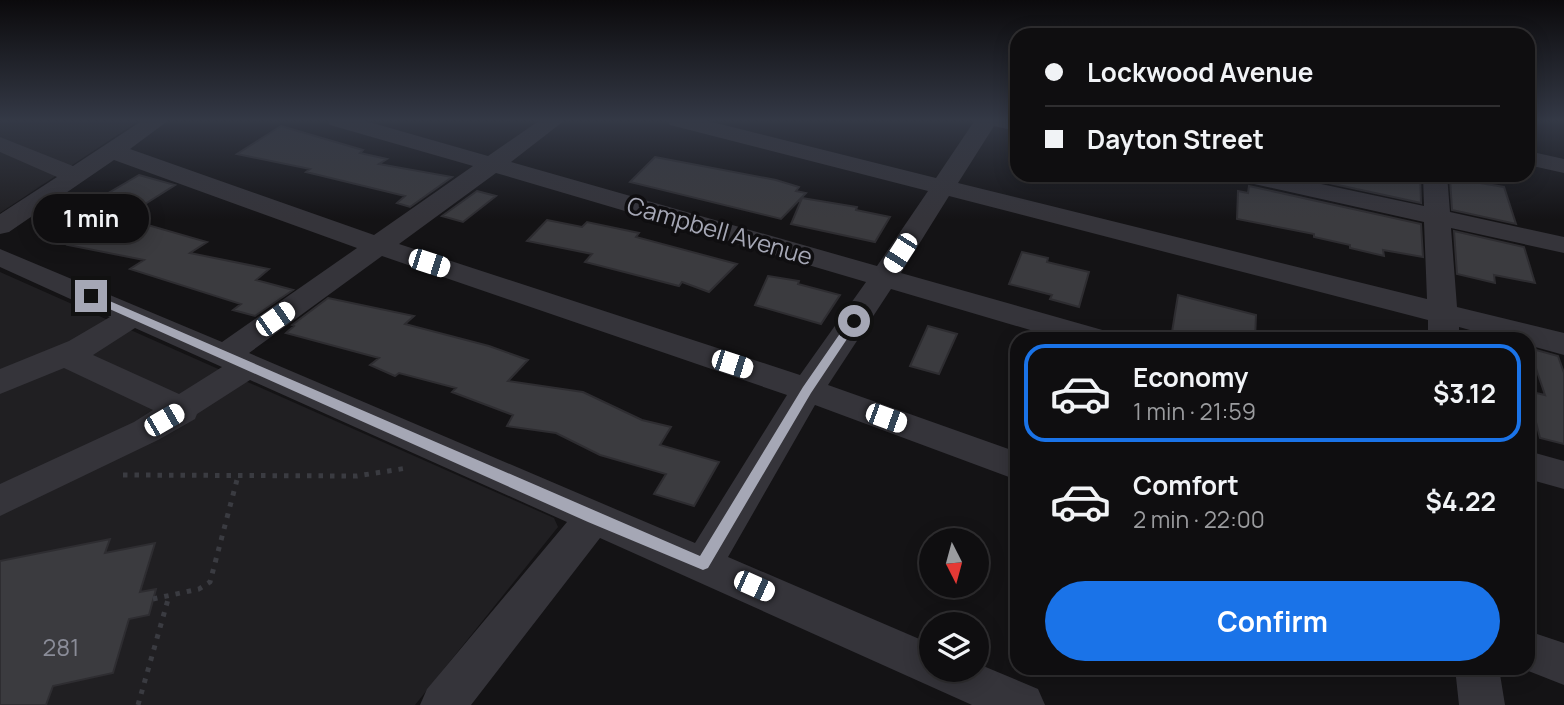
<!DOCTYPE html>
<html lang="en">
<head>
<meta charset="utf-8">
<style>
	:root { --surface:#0f0e10; --page:#181719; --text:#f1f3f6; --muted:#9b9c9f; --line:#2f2e30; --accent:#1a73e8 }
	body { margin:0; font-family:Manrope,sans-serif; background:var(--page); color:var(--text); height:100vh; display:flex; flex-direction:column; font-size:26px; white-space:nowrap }
	* { box-sizing:border-box; margin:0 }
	p { font-size:23px; color:var(--muted) }
	.icon { flex:none; width:38px; height:38px; fill:none; stroke:currentColor; stroke-width:2; stroke-linecap:round; stroke-linejoin:round }
	.map { position:relative; flex:1; overflow:hidden }
	.sheet { position:absolute; left:1010px; top:332px; width:525px; height:343px; display:flex; flex-direction:column; background:var(--surface); border-radius:21px; box-shadow:0 4px 18px #0003,0 0 0 2px var(--line) }
	.sheet>* { flex:none }
	.banner { position:absolute; left:1010px; top:28px; width:525px; height:154px; border-radius:21px; box-shadow:0 4px 18px #0003,0 0 0 2px var(--line); display:grid; align-content:center; height:154px; padding:0 35px; background:var(--surface) }
	.needle { width:46px; rotate:174deg }
	.fabs { position:absolute; left:919px; top:528px; display:grid; gap:14px }
	.fabs a { display:grid; place-items:center; width:70px; height:70px; border-radius:50%; background:var(--surface); box-shadow:0 4px 18px #0003,0 0 0 2px var(--line); font-size:35px }
	.end { position:absolute; width:32px; height:32px; margin:-16px; border:9px solid #a5a7b5; background:#111; box-shadow:0 0 0 4px #111 }
	.from { border-radius:50% }
	.bubble { position:absolute; height:49px; border-radius:24px; background:var(--surface); box-shadow:0 4px 18px #0003,0 0 0 2px var(--line); font-size:23px; font-weight:700; line-height:49px; text-align:center }
	.car { position:absolute; width:21px; height:42px; margin:-21px -10px; border-radius:9px; box-shadow:0 0 5px 2px #0007; background:linear-gradient(#fff 24%,#345 0 40%,#fff 0 76%,#345 0 86%,#fff 0) }
	.banner b { display:flex; align-items:center; gap:24px; height:66px; font-size:26px }
	.banner b+b { border-top:2px solid var(--line) }
	.banner i { width:18px; height:18px; background:var(--text) }
	ul { padding:12px 0 0; list-style:none }
	li { display:flex; align-items:center; gap:21px; height:98px; margin:0 14px 10px; padding:0 21px; border:4px solid transparent; border-radius:21px }
	li div { flex:1 }
	li b { display:block; font-size:26px }
	li em { font-style:normal; font-weight:700 }
	li.on { border-color:var(--accent) }
	li>.icon { width:63px; height:63px; stroke-width:1.5 }
	.action { display:flex; gap:14px; margin-top:auto; padding:14px 35px }
	.action a { flex:1; height:80px; border-radius:42px; background:var(--accent); color:#fff; font-size:28px; font-weight:700; line-height:80px; text-align:center }
	.map>svg:first-child { display:block }
	.built { fill:#201f22 }
	.building { fill:#3b3b3f; stroke:#2e2d31; stroke-width:2 }
	.lines { fill:none; stroke-linecap:round; stroke-linejoin:round }
	.path { stroke:#3a3b41; stroke-width:5; stroke-dasharray:4.5 7; stroke-linecap:butt }
	.minor { fill:#35343a; fill-rule:evenodd }
	.route { fill:#a5a7b5 }
	.labels { text-anchor:middle; dominant-baseline:central; stroke-width:7; stroke-linejoin:round; paint-order:stroke }
	.street-label { font-size:24px; fill:#a5a7b5; stroke:#0f0e10 }
	.near-number-label { font-size:24px; fill:#8a8c98 }
</style>
</head>
<body>
<div class="map">
<svg width="1564" height="705" viewBox="0 0 1564 705">
	<rect width="100%" height="100%" fill="#141315"/>
	<!-- built -->
	<path class="built" d="M 0,120 L 140,120 L 0,213 Z
		M 0,272 L 554,518 L 558,527 L 415,705 L 0,705 Z"/>
	<!-- building -->
	<path class="building" d="M 281,126 L 363,150 L 360,153 L 387,159 L 379,164 L 452,177 L 410,207 L 397,203 L 405,196 L 306,172 L 310,169 L 237,154 Z
		M 655,157 L 776,180 L 799,187 L 796,191 L 806,193 L 781,219 L 630,182 Z
		M 139,175 L 175,185 L 134,211 L 95,201 Z
		M 1292,175 L 1420,175 L 1421,203 Z
		M 1450,178 L 1504,187 L 1516,224 L 1452,210 Z
		M 1249,186 L 1421,224 L 1423,257 L 1383,250 L 1384,256 L 1350,248 L 1350,245 L 1314,237 L 1314,234 L 1237,219 L 1238,191 L 1248,193 Z
		M 477,191 L 496,196 L 463,222 L 442,216 Z
		M 802,198 L 857,207 L 856,210 L 890,217 L 875,242 L 791,224 Z
		M 113,215 L 207,242 L 190,253 L 269,269 L 256,280 L 293,290 L 255,316 L 233,310 L 241,304 L 130,269 L 144,260 L 68,245 Z
		M 547,220 L 582,227 L 587,222 L 639,233 L 636,237 L 737,264 L 709,292 L 682,282 L 679,286 L 585,262 L 592,254 L 527,241 Z
		M 1454,231 L 1524,247 L 1535,283 L 1494,275 L 1495,283 L 1457,274 Z
		M 1022,252 L 1048,258 L 1047,262 L 1089,272 L 1079,307 L 1050,299 L 1052,295 L 1009,284 Z
		M 768,276 L 799,281 L 798,284 L 840,295 L 821,324 L 755,305 Z
		M 1178,295 L 1256,315 L 1255,340 L 1204,340 L 1172,332 Z
		M 328,298 L 414,316 L 405,324 L 489,346 L 528,360 L 508,381 L 583,392 L 642,420 L 671,427 L 660,445 L 719,462 L 694,506 L 654,494 L 666,474 L 600,455 L 556,433 L 507,426 L 513,415 L 452,392 L 456,388 L 399,373 L 395,376 L 370,365 L 379,358 L 286,333 L 294,326 L 292,325 Z
		M 928,326 L 957,334 L 939,374 L 910,366 Z
		M 1529,348 L 1558,356 L 1564,373 L 1564,444 L 1540,438 L 1528,391 L 1545,395 Z
		M 110,539 L 105,553 L 155,543 L 140,592 L 156,589 L 149,615 L 129,619 L 113,673 L 53,686 L 46,705 L 0,705 L 0,561 Z"/>
	<g class="lines">
		<!-- path -->
		<path class="path" d="M 123,475 L 357,476 L 407,468
			M 153,599 L 199,589 L 210,582 L 238,476
			M 138,705 L 169,596"/>
		<!-- minor -->
		<path class="minor" d="M 143,120 L 169,120 L 130,149 L 374,235 L 473,166 L 330,125 L 327,120 L 362,120 L 488,156 L 540,120 L 565,120 L 511,162 L 877,266 L 928,191 L 670,125 L 667,120 L 704,120 L 936,178 L 975,120 L 1017,120 L 1017,131 L 994,126 L 958,183 L 1427,299 L 1424,222 L 1245,182 L 1236,180 L 1233,175 L 1279,175 L 1424,206 L 1423,175 L 1447,175 L 1450,212 L 1564,237 L 1564,253 L 1451,228 L 1457,307 L 1564,333 L 1564,355 L 1528,345 L 1528,340 L 1506,340 L 1459,327 L 1459,340 L 1428,340 L 1428,320 L 949,196 L 901,273 L 1113,333 L 1117,340 L 1064,340 L 891,289 L 828,385 L 1017,452 L 1017,480 L 815,405 L 728,557 L 931,644 L 931,670 L 976,670 L 976,663 L 1038,689 L 1045,705 L 972,705 L 600,538 L 471,705 L 420,705 L 427,689 L 567,522 L 250,380 L 197,414 L 195,419 L 158,440 L 0,516 L 0,484 L 134,422 L 153,410 L 64,368 L 0,394 L 0,369 L 69,341 L 110,317 L 0,267 L 0,249 L 222,342 L 357,248 L 114,160 L 9,232 L 0,234 L 0,214 L 57,177 L 0,152 L 0,137 L 73,166 ZM 496,173 L 866,282 L 800,375 L 399,244 ZM 382,256 L 787,395 L 695,543 L 249,353 ZM 135,328 L 222,367 L 179,394 L 93,355 Z
			M 1528,151 L 1564,159 L 1564,173 L 1528,165 Z
			M 1528,451 L 1564,461 L 1564,489 L 1528,479 Z
			M 1528,631 L 1564,643 L 1564,685 L 1521,668 L 1528,668 Z
			M 1455,668 L 1499,668 L 1505,705 L 1459,705 Z"/>
	</g>
	<!-- sky -->
	<linearGradient id="sky" x2="0" y2="1"><stop stop-color="#0b0a0c"/><stop offset="0.55" stop-color="#343946"/><stop offset="1" stop-color="#343946" stop-opacity="0"/></linearGradient>
	<rect width="1564" height="219" fill="url(#sky)"/>
	<!-- route -->
	<path class="route" d="M 91,293 L 700,556 L 803,387 L 850,319 L 859,321 L 811,393 L 708,568 L 703,570 L 588,522 L 87,299 L 87,294 Z"/>
	<g class="labels">
		<!-- street labels -->
		<g class="street-label">
			<text transform="translate(720 230) rotate(16)">Campbell Avenue</text>
		</g>
		<!-- near-number labels -->
		<g class="near-number-label">
			<text x="61" y="646">281</text>
		</g>
	</g>
</svg>
<div class="fabs">
<a><svg class="needle" viewBox="-14 -14 28 28"><path d="M0-13l5 13h-10z" fill="#e53935"/><path d="M0 13l5-13h-10z" fill="#9b9c9f"/></svg></a>
<a><svg class="icon" aria-label="layers" viewBox="0 0 24 24"><path d="M12 4l9 5-9 5-9-5zM3 14l9 5 9-5"/></svg></a>
</div>
<i class="end from" style="left:854px;top:321px"></i>
<i class="end" style="left:91px;top:296px"></i>
<div class="bubble" style="left:33px;top:194px;width:116px">1 min</div>
<i class="car" style="left:900px;top:253px;rotate:213deg"></i>
<i class="car" style="left:429px;top:263px;rotate:108deg"></i>
<i class="car" style="left:275px;top:319px;rotate:55deg"></i>
<i class="car" style="left:732px;top:364px;rotate:108deg"></i>
<i class="car" style="left:886px;top:418px;rotate:110deg"></i>
<i class="car" style="left:164px;top:420px;rotate:60deg"></i>
<i class="car" style="left:754px;top:586px;rotate:114deg"></i>
<div class="banner">
<b><i class="from"></i>Lockwood Avenue</b>
<b><i></i>Dayton Street</b>
</div>
<section class="sheet">
<ul>
<li class="on"><svg class="icon" aria-label="car" viewBox="0 0 24 24"><path d="M5 17H2v-5l4-1 3-4h7l3 4 3 1v5h-3M9 17h6M6 11h13"/><circle cx="7" cy="17" r="2"/><circle cx="17" cy="17" r="2"/></svg><div><b>Economy</b><p>1 min · 21:59</p></div><em>$3.12</em></li>
<li><svg class="icon" aria-label="car" viewBox="0 0 24 24"><path d="M5 17H2v-5l4-1 3-4h7l3 4 3 1v5h-3M9 17h6M6 11h13"/><circle cx="7" cy="17" r="2"/><circle cx="17" cy="17" r="2"/></svg><div><b>Comfort</b><p>2 min · 22:00</p></div><em>$4.22</em></li>
</ul>
<div class="action"><a>Confirm</a></div>
</section>
</div>
</body>
</html>
